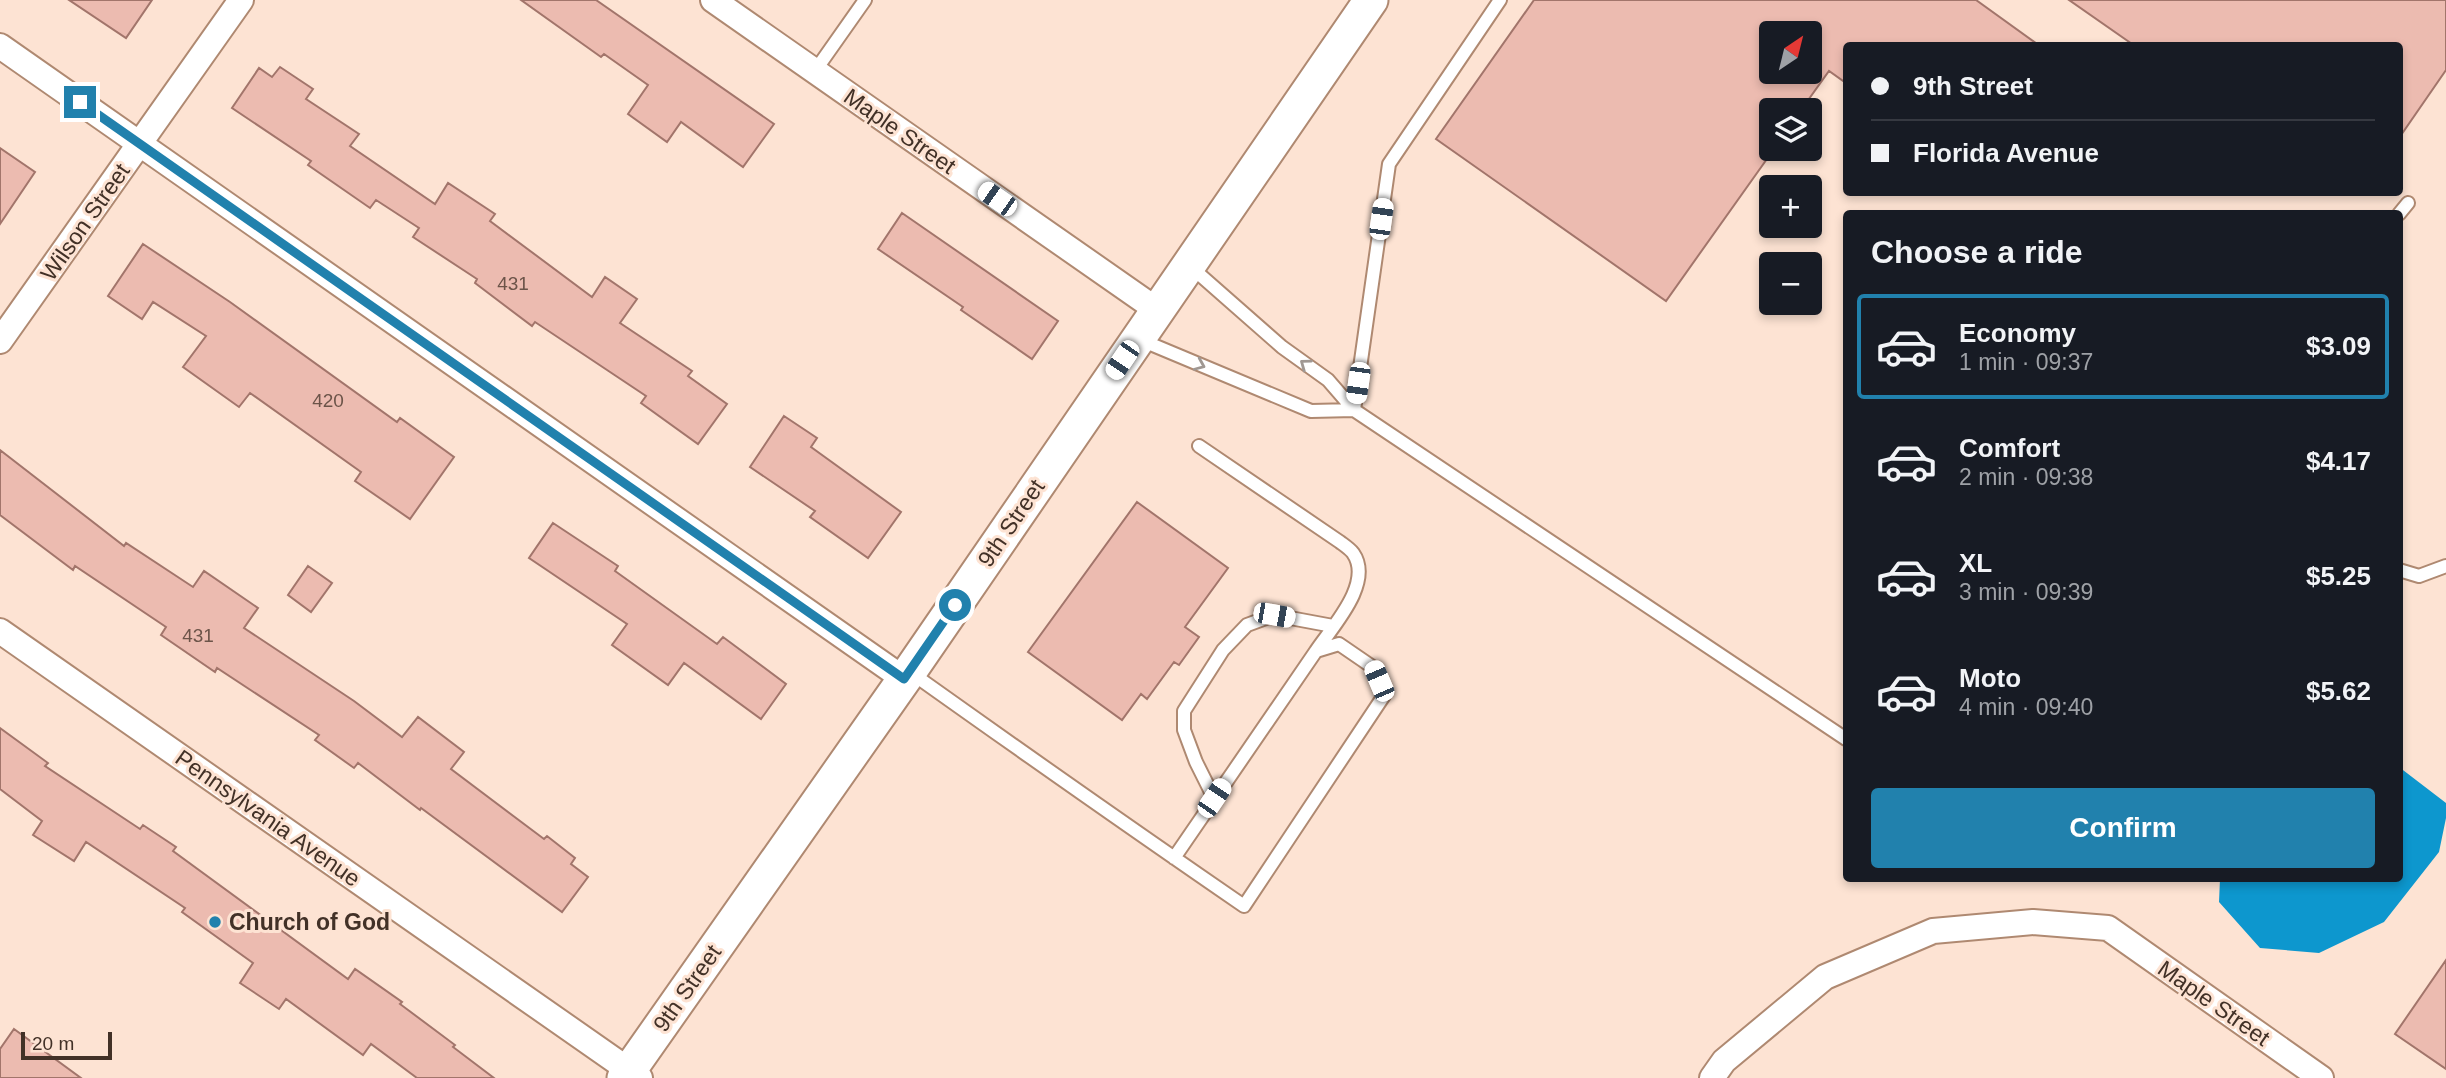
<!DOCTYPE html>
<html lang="en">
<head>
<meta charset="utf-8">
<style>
	:root { --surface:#171b24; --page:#242831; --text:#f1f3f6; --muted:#9ea1a6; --line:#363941; --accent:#2181ad }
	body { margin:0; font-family:Helvetica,sans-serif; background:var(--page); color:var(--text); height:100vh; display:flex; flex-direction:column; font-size:26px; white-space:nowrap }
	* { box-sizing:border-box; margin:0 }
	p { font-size:23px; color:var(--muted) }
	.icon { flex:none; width:38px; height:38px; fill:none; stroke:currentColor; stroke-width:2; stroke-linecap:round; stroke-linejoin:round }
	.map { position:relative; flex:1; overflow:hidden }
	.side { position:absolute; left:1843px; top:210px; width:560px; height:672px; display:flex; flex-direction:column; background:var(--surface); border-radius:7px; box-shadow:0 4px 10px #0003 }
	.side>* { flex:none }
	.banner { position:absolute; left:1843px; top:42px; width:560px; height:154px; border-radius:7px; box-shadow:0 4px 10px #0003; display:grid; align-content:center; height:154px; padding:0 28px; background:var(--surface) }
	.needle { width:46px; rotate:35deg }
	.controls { position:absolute; left:1759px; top:21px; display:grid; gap:14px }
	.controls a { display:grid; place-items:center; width:63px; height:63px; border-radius:7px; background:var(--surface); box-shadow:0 4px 10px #0003; font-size:35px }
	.scale { position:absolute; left:21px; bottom:18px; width:91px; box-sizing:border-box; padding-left:7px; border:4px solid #423127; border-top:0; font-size:19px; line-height:24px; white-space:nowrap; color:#423127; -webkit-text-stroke:5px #fde3d3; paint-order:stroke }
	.end { position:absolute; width:32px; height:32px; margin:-16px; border:9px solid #2181ad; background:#fff; box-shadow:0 0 0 4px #fff }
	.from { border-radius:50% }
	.car { position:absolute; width:21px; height:42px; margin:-21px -10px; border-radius:9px; box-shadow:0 0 5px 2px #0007; background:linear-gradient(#fff 24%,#345 0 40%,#fff 0 76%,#345 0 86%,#fff 0) }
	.banner b { display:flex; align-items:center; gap:24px; height:66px; font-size:26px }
	.banner b+b { border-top:2px solid var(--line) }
	.banner i { width:18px; height:18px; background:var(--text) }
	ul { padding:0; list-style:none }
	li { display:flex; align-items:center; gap:21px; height:105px; margin:0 14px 10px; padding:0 14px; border:4px solid transparent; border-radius:7px }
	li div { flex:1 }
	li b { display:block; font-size:26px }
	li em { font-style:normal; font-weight:700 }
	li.selected { border-color:var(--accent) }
	li>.icon { width:63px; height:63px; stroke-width:1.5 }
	h2 { padding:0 28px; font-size:32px; line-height:84px }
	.cta { display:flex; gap:14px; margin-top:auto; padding:14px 28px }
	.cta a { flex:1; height:80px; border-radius:7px; background:var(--accent); color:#fff; font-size:28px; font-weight:700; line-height:80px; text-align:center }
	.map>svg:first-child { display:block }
	.water { fill:#0d97ce }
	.building { fill:#ecbbb0; stroke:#a2756b; stroke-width:2; fill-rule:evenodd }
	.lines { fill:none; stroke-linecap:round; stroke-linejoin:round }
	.lane-casing { stroke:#af8971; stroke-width:16 }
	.street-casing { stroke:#af8971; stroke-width:28 }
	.secondary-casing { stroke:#af8971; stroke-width:37 }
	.lane { stroke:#fff; stroke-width:12 }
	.street { stroke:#fff; stroke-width:24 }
	.secondary { stroke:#fff; stroke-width:33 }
	.oneway { stroke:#a09893 }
	.route { stroke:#2181ad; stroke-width:9 }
	.poi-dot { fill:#2181ad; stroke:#fde3d3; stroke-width:2.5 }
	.labels { text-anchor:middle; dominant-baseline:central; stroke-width:6; stroke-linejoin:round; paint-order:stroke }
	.number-label { font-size:19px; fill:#6c5449 }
	.street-label { font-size:23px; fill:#423127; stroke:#fde3d3 }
	.poi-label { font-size:23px; font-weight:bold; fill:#423127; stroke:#fde3d3; text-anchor:start }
</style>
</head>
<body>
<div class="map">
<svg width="2446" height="1078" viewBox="0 0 2446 1078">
	<rect width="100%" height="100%" fill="#fde3d3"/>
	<!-- water -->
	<path class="water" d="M 2399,767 L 2446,803 L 2446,818 L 2439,852 L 2384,922 L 2319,953 L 2260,948 L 2219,902 L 2220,879 L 2399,878 Z"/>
	<!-- building -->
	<path class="building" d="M 69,0 L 152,0 L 126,38 Z
		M 521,0 L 596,0 L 774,124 L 743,167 L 681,122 L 667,142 L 628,114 L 648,85 L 604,54 L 601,57 Z
		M 1534,0 L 1976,0 L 2040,46 L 1846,46 L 1846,83 L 1829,71 L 1801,110 L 1771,110 L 1771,149 L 1774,149 L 1666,301 L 1436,139 ZM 1771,33 L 1810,33 L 1810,72 L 1771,72 Z
		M 2069,0 L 2446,0 L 2446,70 L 2399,138 L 2399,46 L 2135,46 Z
		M 280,67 L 313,89 L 306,99 L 359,134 L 350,146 L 435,204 L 448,183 L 495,214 L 490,221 L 592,297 L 605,277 L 637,299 L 620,323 L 692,371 L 688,376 L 727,404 L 698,444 L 641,403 L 646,396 L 535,322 L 532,326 L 475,283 L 477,279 L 413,237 L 419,228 L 376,200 L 370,208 L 308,165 L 311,161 L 232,108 L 259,68 L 272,77 Z
		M 0,148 L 35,172 L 0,224 Z
		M 902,213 L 1058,321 L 1032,359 L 961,310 L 963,307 L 878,249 Z
		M 143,244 L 230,302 L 397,422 L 400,418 L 454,457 L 410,519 L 355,481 L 361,472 L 250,393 L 239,407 L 183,367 L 206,336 L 153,302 L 142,319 L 108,296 Z
		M 784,416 L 817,438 L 811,447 L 901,512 L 868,558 L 810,517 L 815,511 L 750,467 Z
		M 0,450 L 124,546 L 126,543 L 193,587 L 204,571 L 258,608 L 244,628 L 354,701 L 402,737 L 418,717 L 464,752 L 451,769 L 544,839 L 547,836 L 575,858 L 571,864 L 588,877 L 562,912 L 421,808 L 420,810 L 358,763 L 354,768 L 315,740 L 319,735 L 217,668 L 215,672 L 161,635 L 166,627 L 75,566 L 73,570 L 0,515 Z
		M 1137,502 L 1228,568 L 1185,627 L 1199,637 L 1179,665 L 1174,662 L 1147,699 L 1141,694 L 1122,720 L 1028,652 Z
		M 553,523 L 618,566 L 615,571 L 717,644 L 723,637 L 786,684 L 761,719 L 684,663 L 668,685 L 612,645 L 627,624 L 529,558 Z
		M 308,566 L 332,583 L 311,612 L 288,595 Z
		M 0,728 L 48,763 L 45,766 L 140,829 L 143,825 L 176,847 L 173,851 L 348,979 L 355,969 L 402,1002 L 400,1004 L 455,1045 L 453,1047 L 494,1078 L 417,1078 L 371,1044 L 363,1055 L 286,999 L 279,1009 L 240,983 L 253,963 L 182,912 L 185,908 L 86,842 L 74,861 L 33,835 L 42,821 L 0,789 Z
		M 2446,960 L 2446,1069 L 2395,1034 Z
		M 14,1029 L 81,1078 L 0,1078 L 0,1049 Z"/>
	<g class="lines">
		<!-- lane casing -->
		<g class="lane-casing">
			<path id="lane" d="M 815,71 L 865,0
				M 2399,214 L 2408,203
				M 1191,267 L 1282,347 L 1328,380 L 1354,410 L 1846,739
				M 1141,340 L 1311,411 L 1354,410
				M 1354,410 L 1389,164 L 1500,0
				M 1199,446 L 1340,542 C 1344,545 1350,549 1353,553 C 1374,583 1332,627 1316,651
				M 2399,570 L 2419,576 L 2446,566
				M 910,672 C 1021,751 1132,829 1244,906 L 1385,694 L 1374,668 L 1339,644 L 1316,651 L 1174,858
				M 1214,798 L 1196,762 L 1184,730 L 1184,711 L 1223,650 L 1247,625 L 1274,615 L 1333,626"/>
		</g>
		<!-- street casing -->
		<g class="street-casing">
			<path id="street" d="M 713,0 L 1157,310
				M 0,46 L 904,679
				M 0,341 L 241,0
				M 0,631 L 640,1078
				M 1712,1078 L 1724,1061 L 1825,977 L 1933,931 L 2033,922 L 2108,928 L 2321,1078"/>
		</g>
		<!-- secondary casing -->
		<g class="secondary-casing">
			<path id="secondary" d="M 624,1078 L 910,671 L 1371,0"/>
		</g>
		<!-- lane -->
		<use href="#lane" class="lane"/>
		<!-- street -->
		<use href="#street" class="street"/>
		<!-- secondary -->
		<use href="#secondary" class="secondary"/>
	</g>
	<!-- one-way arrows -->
	<defs><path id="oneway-chevron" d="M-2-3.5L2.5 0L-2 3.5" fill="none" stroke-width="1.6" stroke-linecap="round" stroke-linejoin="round" transform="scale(1.75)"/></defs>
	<g class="oneway">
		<use href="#oneway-chevron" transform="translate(1305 364) rotate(-144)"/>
		<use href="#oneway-chevron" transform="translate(1200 365) rotate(23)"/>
	</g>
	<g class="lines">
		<!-- route -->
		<path class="route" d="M 80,102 L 904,679 L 955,605"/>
	</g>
	<!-- markers -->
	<circle class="poi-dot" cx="215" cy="922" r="7"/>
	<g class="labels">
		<!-- number labels -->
		<g class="number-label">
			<text x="513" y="283">431</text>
			<text x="328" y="400">420</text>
			<text x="198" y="635">431</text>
		</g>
		<!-- street labels -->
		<g class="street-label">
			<text transform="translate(900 131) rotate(35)">Maple Street</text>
			<text transform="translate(85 222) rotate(-55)">Wilson Street</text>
			<text transform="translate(1011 523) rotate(-56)">9th Street</text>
			<text transform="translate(268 818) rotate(35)">Pennsylvania Avenue</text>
			<text transform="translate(687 988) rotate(-55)">9th Street</text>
			<text transform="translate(2214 1003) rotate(35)">Maple Street</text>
		</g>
		<!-- poi labels -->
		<g class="poi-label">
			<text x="229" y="922">Church of God</text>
		</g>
	</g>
</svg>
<div class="controls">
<a><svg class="needle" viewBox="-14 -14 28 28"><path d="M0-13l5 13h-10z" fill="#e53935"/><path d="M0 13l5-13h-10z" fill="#9ea1a6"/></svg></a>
<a><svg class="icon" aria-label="layers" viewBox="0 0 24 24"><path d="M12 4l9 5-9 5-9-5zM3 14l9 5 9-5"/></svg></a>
<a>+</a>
<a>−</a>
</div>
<div class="scale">20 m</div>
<i class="end from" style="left:955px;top:605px"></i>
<i class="end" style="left:80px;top:102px"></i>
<i class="car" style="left:997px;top:199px;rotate:305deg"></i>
<i class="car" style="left:1381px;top:219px;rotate:8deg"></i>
<i class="car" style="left:1122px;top:360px;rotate:214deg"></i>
<i class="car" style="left:1358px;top:383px;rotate:188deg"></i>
<i class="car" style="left:1274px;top:615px;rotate:100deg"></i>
<i class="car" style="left:1379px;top:681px;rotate:337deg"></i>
<i class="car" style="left:1214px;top:798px;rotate:34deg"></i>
<div class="banner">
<b><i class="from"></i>9th Street</b>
<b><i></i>Florida Avenue</b>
</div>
<section class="side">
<h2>Choose a ride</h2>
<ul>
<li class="selected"><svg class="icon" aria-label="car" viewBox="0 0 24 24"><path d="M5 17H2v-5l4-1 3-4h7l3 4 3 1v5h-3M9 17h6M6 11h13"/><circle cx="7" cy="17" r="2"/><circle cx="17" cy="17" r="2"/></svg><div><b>Economy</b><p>1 min · 09:37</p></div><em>$3.09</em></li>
<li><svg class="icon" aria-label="car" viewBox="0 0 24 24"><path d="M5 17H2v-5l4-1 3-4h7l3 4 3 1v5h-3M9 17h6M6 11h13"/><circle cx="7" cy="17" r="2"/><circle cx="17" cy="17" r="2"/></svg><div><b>Comfort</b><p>2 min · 09:38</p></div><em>$4.17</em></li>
<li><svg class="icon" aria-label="car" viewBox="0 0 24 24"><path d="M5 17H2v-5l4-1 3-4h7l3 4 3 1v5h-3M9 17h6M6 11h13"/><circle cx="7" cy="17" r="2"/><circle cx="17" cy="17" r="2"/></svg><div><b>XL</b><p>3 min · 09:39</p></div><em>$5.25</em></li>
<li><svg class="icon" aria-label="car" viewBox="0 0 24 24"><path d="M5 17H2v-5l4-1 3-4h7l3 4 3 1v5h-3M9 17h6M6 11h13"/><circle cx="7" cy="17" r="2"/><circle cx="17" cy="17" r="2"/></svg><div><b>Moto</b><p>4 min · 09:40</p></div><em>$5.62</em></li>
</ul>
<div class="cta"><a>Confirm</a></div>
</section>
</div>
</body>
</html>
